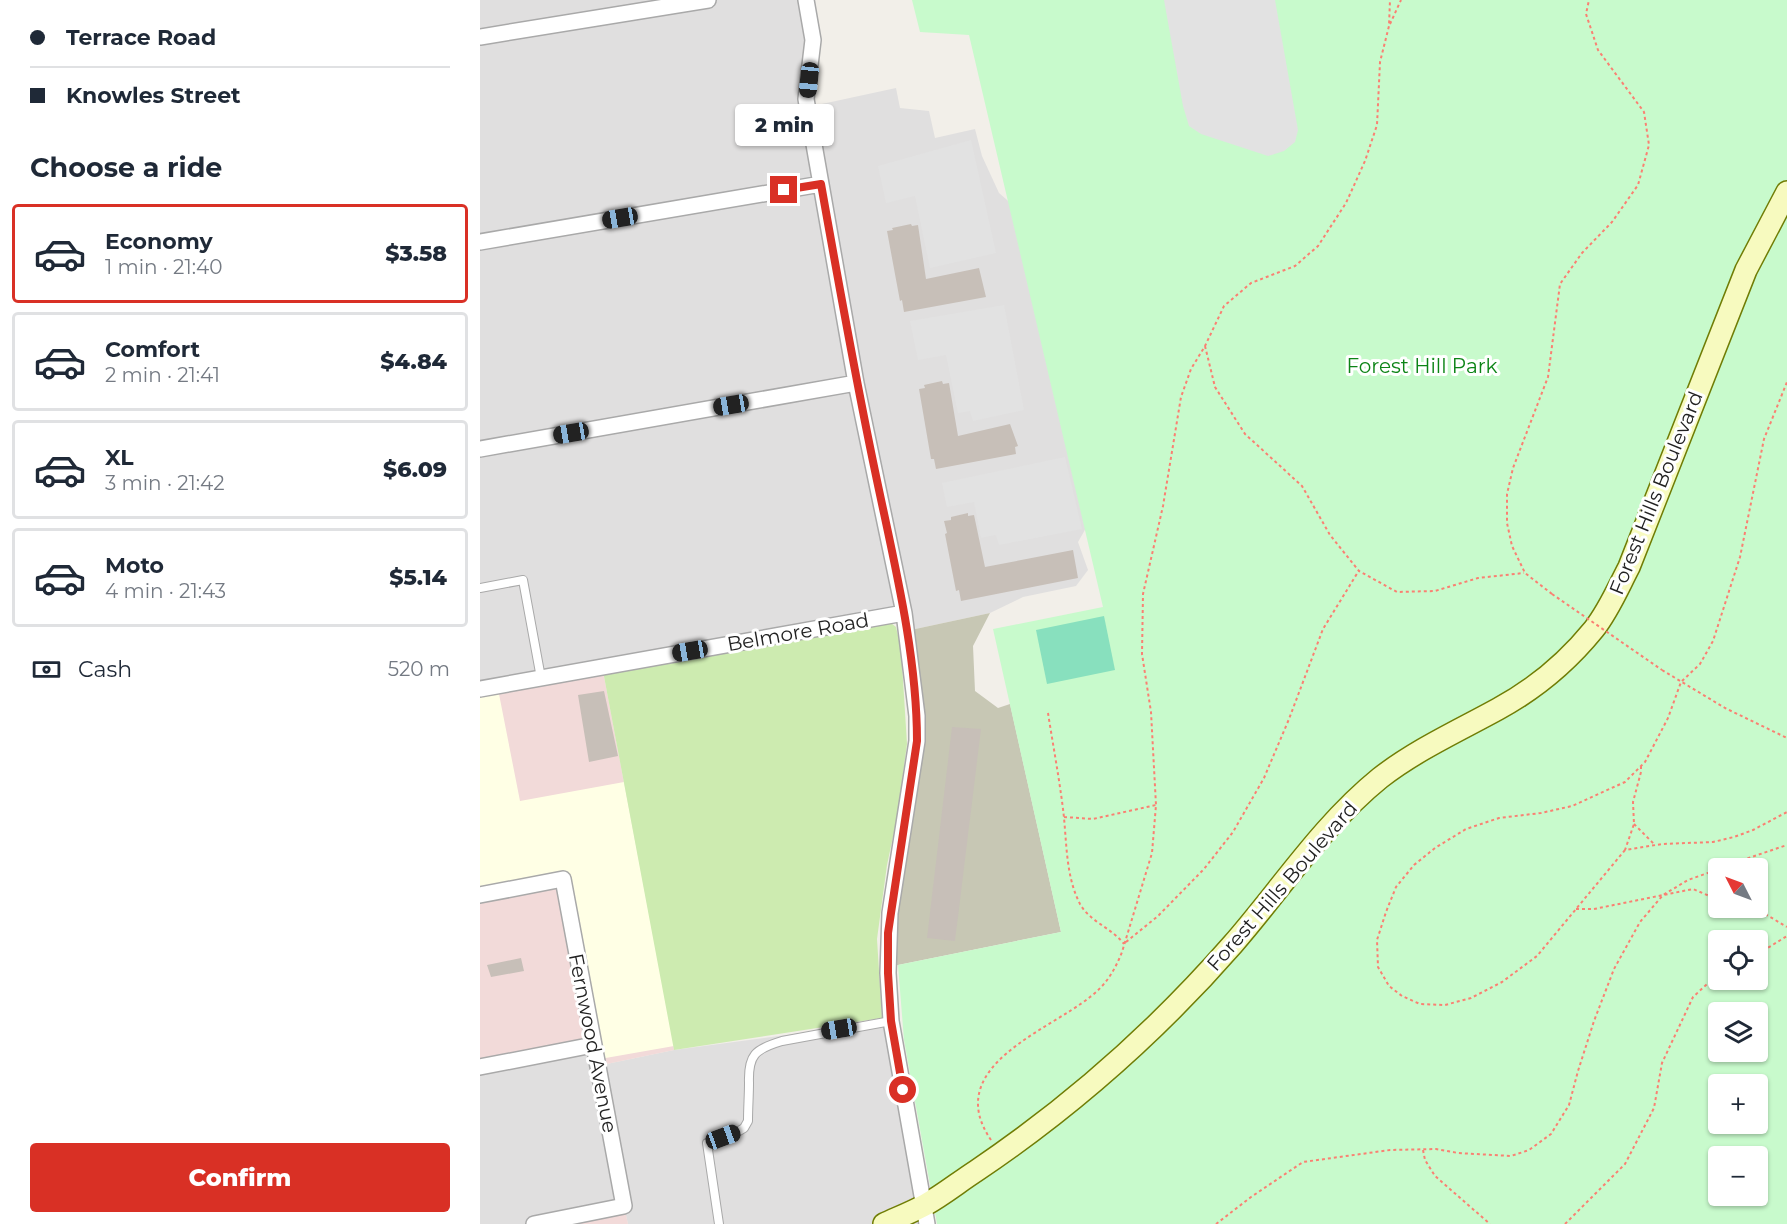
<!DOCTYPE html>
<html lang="en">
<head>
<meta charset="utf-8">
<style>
	:root { --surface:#fff; --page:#f6f6f7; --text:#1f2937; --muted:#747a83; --line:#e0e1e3; --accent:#d93025 }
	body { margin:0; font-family:Montserrat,sans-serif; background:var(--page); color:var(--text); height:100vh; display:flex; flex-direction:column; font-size:22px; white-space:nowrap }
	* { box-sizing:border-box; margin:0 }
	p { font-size:20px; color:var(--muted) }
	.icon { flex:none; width:33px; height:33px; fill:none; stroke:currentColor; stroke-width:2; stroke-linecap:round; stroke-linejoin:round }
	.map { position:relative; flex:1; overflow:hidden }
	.side { display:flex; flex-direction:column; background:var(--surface); width:480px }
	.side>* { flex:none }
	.hud { display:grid; align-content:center; height:132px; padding:0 30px; background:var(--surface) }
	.needle { width:39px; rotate:312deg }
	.tools { position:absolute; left:1228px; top:858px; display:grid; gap:12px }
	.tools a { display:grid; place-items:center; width:60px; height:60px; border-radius:6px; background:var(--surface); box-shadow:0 2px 4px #0004; font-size:30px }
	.end { position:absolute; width:27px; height:27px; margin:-14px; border:8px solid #d93025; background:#fff; box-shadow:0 0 0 3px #fff }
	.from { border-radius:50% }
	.bubble { position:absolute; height:42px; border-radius:6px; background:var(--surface); box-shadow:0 2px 4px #0004; font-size:20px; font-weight:800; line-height:42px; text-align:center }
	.car { position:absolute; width:18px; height:36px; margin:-18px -9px; border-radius:8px; box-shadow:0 0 4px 2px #0007; background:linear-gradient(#222 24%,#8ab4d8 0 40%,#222 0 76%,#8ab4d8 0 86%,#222 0) }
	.hud b { display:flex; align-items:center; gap:21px; height:57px; font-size:22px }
	.hud b+b { border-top:2px solid var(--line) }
	.hud i { width:15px; height:15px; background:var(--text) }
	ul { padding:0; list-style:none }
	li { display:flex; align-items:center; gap:18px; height:99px; margin:0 12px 9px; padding:0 18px; border:3px solid var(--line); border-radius:6px }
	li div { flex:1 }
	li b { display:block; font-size:22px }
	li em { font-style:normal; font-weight:800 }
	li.active { border-color:var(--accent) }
	li>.icon { width:54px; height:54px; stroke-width:1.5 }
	h2 { padding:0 30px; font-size:27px; line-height:72px }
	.pay { display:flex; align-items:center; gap:15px; height:66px; padding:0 30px; font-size:22px }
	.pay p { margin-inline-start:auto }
	.cta { display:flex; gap:12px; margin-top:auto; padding:12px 30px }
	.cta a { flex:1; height:69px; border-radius:6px; background:var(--accent); color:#fff; font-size:24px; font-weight:800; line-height:69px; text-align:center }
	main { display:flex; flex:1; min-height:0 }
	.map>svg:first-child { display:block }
	.residential { fill:#e0dfdf }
	.commercial { fill:#f2dad9 }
	.education { fill:#ffffe5 }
	.construction { fill:#c7c7b4 }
	.grass { fill:#cdebb0 }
	.park { fill:#c8facc; fill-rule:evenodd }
	.pitch { fill:#88e0be }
	.parking { fill:#e2e2e2 }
	.building { fill:#c7bfb8 }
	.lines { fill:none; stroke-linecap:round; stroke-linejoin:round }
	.lane-casing { stroke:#a9a9a9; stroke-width:10 }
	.street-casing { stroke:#a9a9a9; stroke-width:18 }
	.secondary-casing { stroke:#707d05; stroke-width:24 }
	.path { stroke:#fa8072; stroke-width:2; stroke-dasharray:3 3; stroke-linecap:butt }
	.lane { stroke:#fff; stroke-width:8 }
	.street { stroke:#fff; stroke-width:15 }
	.secondary { stroke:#f7fabf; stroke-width:21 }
	.path-bridge { stroke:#fa8072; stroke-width:2; stroke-dasharray:3 3; stroke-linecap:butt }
	.route { stroke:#d93025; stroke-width:8 }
	.labels { text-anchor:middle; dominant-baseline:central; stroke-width:6; stroke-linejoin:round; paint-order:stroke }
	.park-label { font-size:20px; fill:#0c8416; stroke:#fff }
	.street-label { font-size:20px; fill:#222; stroke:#fff }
</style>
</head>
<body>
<main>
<section class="side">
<div class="hud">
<b><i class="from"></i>Terrace Road</b>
<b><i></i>Knowles Street</b>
</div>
<h2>Choose a ride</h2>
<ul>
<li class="active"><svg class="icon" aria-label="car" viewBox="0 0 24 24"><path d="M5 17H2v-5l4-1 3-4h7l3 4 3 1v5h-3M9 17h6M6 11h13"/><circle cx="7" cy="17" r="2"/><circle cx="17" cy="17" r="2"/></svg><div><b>Economy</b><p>1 min · 21:40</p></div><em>$3.58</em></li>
<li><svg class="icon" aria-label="car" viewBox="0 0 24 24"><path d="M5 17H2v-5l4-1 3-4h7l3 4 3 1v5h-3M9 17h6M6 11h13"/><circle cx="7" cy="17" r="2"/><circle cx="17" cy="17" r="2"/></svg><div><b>Comfort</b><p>2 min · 21:41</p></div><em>$4.84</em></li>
<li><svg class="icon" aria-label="car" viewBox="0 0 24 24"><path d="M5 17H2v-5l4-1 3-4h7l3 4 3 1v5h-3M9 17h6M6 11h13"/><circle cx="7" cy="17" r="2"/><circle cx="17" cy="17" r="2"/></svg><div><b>XL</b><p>3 min · 21:42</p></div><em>$6.09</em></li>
<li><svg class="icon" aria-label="car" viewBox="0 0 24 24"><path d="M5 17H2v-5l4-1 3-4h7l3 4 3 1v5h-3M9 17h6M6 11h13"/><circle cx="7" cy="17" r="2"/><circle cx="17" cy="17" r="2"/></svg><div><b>Moto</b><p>4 min · 21:43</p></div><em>$5.14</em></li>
</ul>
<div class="pay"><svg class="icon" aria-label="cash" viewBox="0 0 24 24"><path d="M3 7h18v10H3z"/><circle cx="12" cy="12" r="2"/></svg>Cash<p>520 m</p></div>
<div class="cta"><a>Confirm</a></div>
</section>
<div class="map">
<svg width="1307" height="1224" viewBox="0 0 1307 1224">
	<rect width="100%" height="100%" fill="#f2efe9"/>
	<!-- residential -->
	<path class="residential" d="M 0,0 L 326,0 L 328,107 L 416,88 L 420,108 L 449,111 L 455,138 L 495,129 L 502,156 L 519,193 L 534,206 L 610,521 L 598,542 L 608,570 L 596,586 L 543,597 L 510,613 L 426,631 L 424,613 L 0,689 Z
		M 411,1021 L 447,1224 L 148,1224 L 144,1207 L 54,1224 L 0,1224 L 0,1067 L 113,1045 L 117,1066 L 194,1050 Z"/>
	<!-- commercial -->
	<path class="commercial" d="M 123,671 L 194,1050 L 117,1066 L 113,1045 L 0,1067 L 0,689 Z
		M 144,1206 L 148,1224 L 54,1224 Z"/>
	<!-- education -->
	<path class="education" d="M 18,689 L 40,801 L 144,782 L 194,1046 L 120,1059 L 87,871 L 0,888 L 0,693 Z"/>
	<!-- construction -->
	<path class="construction" d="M 510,613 L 493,646 L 495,691 L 518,708 L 530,704 L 581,932 L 408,967 L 432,776 L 426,631 Z"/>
	<!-- grass -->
	<path class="grass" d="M 411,623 L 416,627 L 421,648 L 427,744 L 417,818 L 407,865 L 397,939 L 402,1018 L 194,1050 L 123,671 Z"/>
	<!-- park -->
	<path class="park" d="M 432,0 L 1307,0 L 1307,1224 L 457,1224 L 424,1040 L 418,965 L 581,932 L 513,629 L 623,607 L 489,35 L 440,32 ZM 1239,868 L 1278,868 L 1278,908 L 1239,908 ZM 1239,940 L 1278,940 L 1278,980 L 1239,980 ZM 1239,1012 L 1278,1012 L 1278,1052 L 1239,1052 ZM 1239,1084 L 1278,1084 L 1278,1124 L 1239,1124 ZM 1239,1156 L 1278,1156 L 1278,1196 L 1239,1196 Z"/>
	<!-- pitch -->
	<path class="pitch" d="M 624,616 L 635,670 L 567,684 L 556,630 Z"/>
	<!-- parking -->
	<path class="parking" d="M 684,0 L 795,0 L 818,130 L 815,142 L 804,151 L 788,156 L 721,134 L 709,126 L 703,106 Z
		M 491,140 L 516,253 L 450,268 L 435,196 L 406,203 L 398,166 Z
		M 524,305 L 544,410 L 493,421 L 490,411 L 478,413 L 466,355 L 438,360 L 430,321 Z
		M 585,457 L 602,529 L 519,545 L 516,535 L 501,538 L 494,502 L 467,507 L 462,483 Z"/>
	<!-- building -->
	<path class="building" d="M 431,224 L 432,226 L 438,225 L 446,279 L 499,268 L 506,297 L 424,312 L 422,300 L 420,301 L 407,231 L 413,230 L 412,228 Z
		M 462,381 L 463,384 L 469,383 L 478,436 L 530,424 L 538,446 L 535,447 L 536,454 L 456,469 L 454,459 L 451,459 L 439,389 L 445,388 L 444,385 Z
		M 488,513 L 488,516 L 494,515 L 505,567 L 593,550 L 598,578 L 481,601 L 479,590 L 476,591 L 465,534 L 467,533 L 464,521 L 471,520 L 471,517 Z
		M 124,691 L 138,756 L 109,762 L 98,695 Z
		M 472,727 L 501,729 L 475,941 L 447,938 Z
		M 41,958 L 44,971 L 11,977 L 7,965 Z"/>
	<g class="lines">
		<!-- lane casing -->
		<g class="lane-casing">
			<path id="lane" d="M 0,588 L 43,580 L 61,678
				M 239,1224 L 227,1143 L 259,1131 L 264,1128 L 268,1121 C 268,1108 269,1095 269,1083 C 268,1055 275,1049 302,1041 L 411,1021"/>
		</g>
		<!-- street casing -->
		<g class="street-casing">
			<path id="street" d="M 326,0 L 333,40 L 326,99 L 376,383 L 424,613 L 437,716 L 437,741 L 410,913 L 408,973 L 411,1021 L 447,1224
				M 0,37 L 228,0
				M 0,242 L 341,184
				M 0,449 L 376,383
				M 0,689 L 424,613
				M 0,895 L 83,879 L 144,1206 L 54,1224
				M 0,1067 L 113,1045"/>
		</g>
		<!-- secondary casing -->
		<g class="secondary-casing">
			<path id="secondary" d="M 404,1224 C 417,1218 432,1212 445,1205 C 463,1195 479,1182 496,1171 C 591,1107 677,1031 753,944 C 801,889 842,825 900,778 C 936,750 978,731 1018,709 C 1055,689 1088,661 1114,629 C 1129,610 1138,588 1149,567 L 1266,270 L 1307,192"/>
		</g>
		<!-- path -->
		<path class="path" d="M 910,24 L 921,0
			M 725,346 L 735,387 L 765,434 L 822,486 L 850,535 L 879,571 L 917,592 L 955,591 L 998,578 L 1044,573
			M 1072,594 L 1045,573 L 1032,546 L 1027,523 L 1027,494 L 1033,468 L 1068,377 L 1080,284 L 1102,253 L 1132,222 L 1158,185 L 1169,145 L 1164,112 L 1118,50 L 1106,14 L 1109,0
			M 1182,670 L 1245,708 L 1307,738
			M 568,713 C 573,745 579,777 583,809 C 587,840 585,875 600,904 C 610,922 632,928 644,944
			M 1161,766 L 1161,772 L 1153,802 L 1154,824 L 1145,850 L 1182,844 L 1233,842 L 1254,837 L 1273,830 L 1307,812
			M 584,817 L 613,819 L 676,805
			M 1154,824 L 1175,845
			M 1145,850 L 1057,956 L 1022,982 L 991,998 L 965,1005 L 940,1004 L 922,996 L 909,986 L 898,967 L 897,940 L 906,912 L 916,887 L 934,865 L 955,848 L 986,829 L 1019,818 L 1061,813 L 1092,806 L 1145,782 L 1165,762 L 1188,718 L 1201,682 L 1220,664 L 1233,641 L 1260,557 L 1284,439 L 1307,382
			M 1239,868 L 1307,845
			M 1275,908 L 1307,927
			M 1096,909 L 1114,909 L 1213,889 L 1239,900
			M 646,942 L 678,916 L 724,869 L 753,832 L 784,778 L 809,719 L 843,629 L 878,572
			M 1278,954 L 1307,936
			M 511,1140 C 461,1067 568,1031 610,997 C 626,985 635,970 642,952 L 672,853 L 676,805 L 671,712 L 662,654 L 663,594 L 683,506 L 701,397 L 711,369 L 725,346 L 744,306 L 771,283 L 815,266 L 838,246 L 866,203 L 885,161 L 897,125 L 900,62 L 909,26 L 910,0
			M 943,1150 L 945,1160 L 955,1176 L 1010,1224
			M 736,1224 L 771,1197 L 823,1162 L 910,1150 L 956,1149 L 978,1153 L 1031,1156 L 1049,1150 L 1071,1134 L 1089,1105 L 1098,1071 L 1114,1021 L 1134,969 L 1160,922 L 1183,895 L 1208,880 L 1239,869
			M 1085,1224 L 1145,1164 L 1174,1108 L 1182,1063 L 1213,997 L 1239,973"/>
		<!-- lane -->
		<use href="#lane" class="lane"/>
		<!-- street -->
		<use href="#street" class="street"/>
		<!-- secondary -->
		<use href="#secondary" class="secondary"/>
		<!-- path-bridge -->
		<path class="path-bridge" d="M 1072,594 L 1182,670"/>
	</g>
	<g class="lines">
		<!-- route -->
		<path class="route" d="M 304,190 L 341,184 C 358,280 375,376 395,471 C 413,558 437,652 437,741 L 408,933 L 408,973 L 411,1021 L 423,1090"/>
	</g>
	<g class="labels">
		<!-- park labels -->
		<g class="park-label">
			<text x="942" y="366">Forest Hill Park</text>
		</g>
		<!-- street labels -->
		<g class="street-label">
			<text transform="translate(1176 493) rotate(-68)">Forest Hills Boulevard</text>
			<text transform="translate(318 632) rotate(-10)">Belmore Road</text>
			<text transform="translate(802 886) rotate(-49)">Forest Hills Boulevard</text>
			<text transform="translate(113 1043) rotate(79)">Fernwood Avenue</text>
		</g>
	</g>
</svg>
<div class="tools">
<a><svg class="needle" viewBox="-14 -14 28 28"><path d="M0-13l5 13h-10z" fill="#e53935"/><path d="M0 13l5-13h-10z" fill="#747a83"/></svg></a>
<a><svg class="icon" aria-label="locate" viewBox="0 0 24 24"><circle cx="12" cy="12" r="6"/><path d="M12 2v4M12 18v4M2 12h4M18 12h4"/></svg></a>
<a><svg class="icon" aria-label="layers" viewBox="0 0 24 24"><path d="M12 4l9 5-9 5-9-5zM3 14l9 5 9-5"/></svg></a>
<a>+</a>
<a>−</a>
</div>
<i class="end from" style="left:423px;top:1090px"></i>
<i class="end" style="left:304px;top:190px"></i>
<div class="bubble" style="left:255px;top:104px;width:99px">2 min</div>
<i class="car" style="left:329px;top:80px;rotate:186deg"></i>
<i class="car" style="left:140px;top:218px;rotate:260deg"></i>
<i class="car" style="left:251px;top:405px;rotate:260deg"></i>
<i class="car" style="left:91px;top:433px;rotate:260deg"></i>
<i class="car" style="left:210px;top:651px;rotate:260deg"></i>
<i class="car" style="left:359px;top:1029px;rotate:260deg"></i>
<i class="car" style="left:243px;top:1137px;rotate:70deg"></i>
</div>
</main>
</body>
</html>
